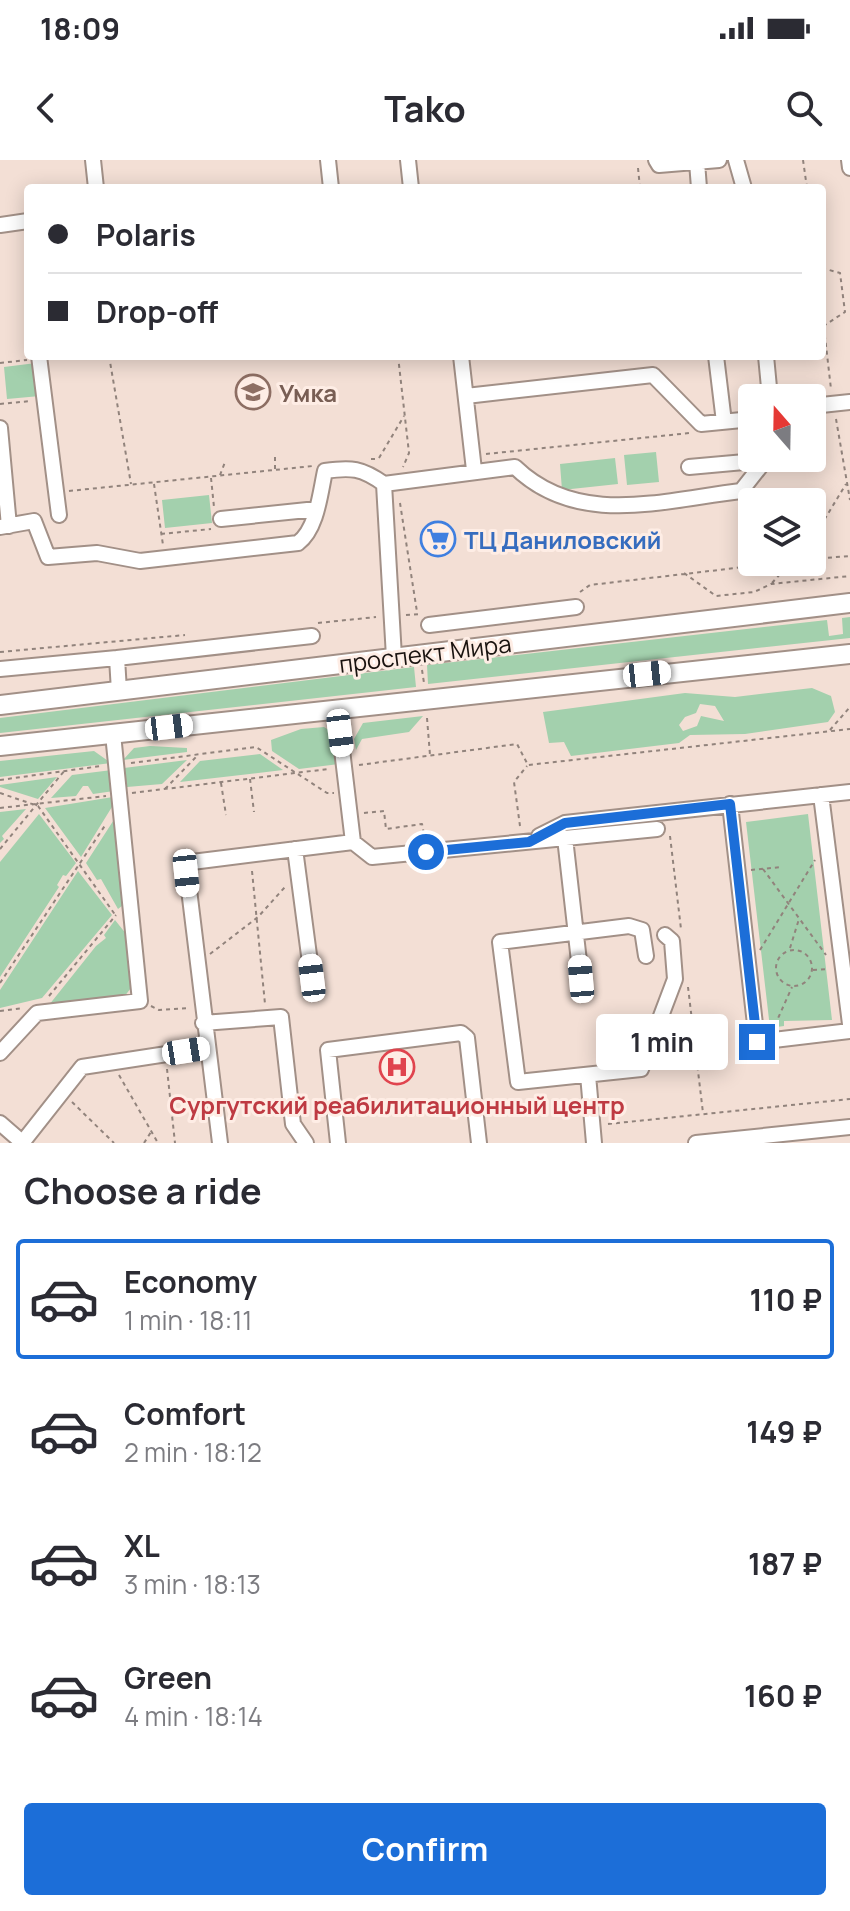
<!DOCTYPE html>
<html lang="en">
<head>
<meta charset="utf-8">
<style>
	:root { --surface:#fff; --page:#f2f2f3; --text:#2b2b33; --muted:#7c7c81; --line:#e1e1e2; --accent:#1c6ed8 }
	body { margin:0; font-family:Manrope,sans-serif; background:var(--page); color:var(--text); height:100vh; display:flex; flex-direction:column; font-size:30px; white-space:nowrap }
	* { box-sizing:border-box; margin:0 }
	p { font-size:26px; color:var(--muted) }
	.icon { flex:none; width:44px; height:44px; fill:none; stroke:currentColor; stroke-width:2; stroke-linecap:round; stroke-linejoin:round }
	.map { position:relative; height:983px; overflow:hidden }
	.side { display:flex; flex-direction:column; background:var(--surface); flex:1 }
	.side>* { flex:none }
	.guide { position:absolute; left:24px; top:24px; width:802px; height:176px; border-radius:8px; box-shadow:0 4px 20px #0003; display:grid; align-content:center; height:176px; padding:0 24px; background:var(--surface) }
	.needle { width:52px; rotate:340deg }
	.tools { position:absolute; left:738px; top:224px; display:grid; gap:16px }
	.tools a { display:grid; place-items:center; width:88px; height:88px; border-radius:8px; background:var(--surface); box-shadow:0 4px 20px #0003; font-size:40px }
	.end { position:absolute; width:36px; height:36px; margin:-18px; border:10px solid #1c6ed8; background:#fff; box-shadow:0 0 0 4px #fff }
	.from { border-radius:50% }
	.bubble { position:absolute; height:56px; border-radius:8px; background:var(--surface); box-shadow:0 4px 20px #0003; font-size:26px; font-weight:700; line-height:56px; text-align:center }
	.car { position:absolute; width:24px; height:48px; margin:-24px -12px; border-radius:10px; box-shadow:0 0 6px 2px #0007; background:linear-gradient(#fff 24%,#345 0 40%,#fff 0 76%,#345 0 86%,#fff 0) }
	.guide b { display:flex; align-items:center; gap:28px; height:76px; font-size:30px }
	.guide b+b { border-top:2px solid var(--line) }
	.guide i { width:20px; height:20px; background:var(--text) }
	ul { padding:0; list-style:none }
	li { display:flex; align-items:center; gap:24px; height:120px; margin:0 16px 12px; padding:0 8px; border:4px solid transparent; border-radius:8px }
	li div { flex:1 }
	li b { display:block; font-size:30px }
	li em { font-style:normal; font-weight:700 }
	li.on { border-color:var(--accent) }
	li>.icon { width:72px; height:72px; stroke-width:1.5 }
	h2 { padding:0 24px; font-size:36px; line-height:96px }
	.primary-button { display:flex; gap:16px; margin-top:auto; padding:16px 24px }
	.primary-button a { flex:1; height:92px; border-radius:8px; background:var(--accent); color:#fff; font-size:32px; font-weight:700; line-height:92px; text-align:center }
	.status { display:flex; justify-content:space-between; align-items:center; height:56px; padding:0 40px; background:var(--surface); direction:ltr }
	.status svg { height:22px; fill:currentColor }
	header { display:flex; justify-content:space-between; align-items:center; height:104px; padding:0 24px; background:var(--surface); font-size:36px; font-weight:700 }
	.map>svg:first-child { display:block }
	.green { fill:#a3d0ad; fill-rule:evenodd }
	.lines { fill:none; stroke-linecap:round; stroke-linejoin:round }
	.minor-casing { stroke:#a29087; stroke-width:18 }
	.major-casing { stroke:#a29087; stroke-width:22 }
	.path { stroke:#91837c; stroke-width:2; stroke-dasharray:4 4; stroke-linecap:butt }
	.minor { stroke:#fff; stroke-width:14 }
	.major { stroke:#fff; stroke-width:18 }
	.route { stroke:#1c6ed8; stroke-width:10 }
	.labels { text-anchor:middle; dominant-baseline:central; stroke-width:6; stroke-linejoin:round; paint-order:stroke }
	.education-label { font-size:24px; font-weight:bold; fill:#785e54; stroke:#feede5; text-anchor:start }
	.shop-label { font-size:24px; font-weight:bold; fill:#366cbe; stroke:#feede5; text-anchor:start }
	.street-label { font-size:24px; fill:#1a1310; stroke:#feede5 }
	.health-label { font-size:24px; font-weight:bold; fill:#be3a42; stroke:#feede5 }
</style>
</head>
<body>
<div class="status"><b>18:09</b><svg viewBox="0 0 49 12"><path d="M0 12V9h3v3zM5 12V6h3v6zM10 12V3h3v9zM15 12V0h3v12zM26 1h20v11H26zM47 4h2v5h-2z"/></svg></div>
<header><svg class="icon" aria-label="back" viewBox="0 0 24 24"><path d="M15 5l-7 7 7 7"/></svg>Tako<svg class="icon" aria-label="search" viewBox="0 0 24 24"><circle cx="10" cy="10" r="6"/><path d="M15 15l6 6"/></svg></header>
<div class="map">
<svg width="850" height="983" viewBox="0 0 850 983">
	<rect width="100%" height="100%" fill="#f3dfd5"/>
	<!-- green -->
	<path class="green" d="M 36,203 L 40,236 L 7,239 L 4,207 Z
		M 656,292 L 659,322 L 627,325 L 624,295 Z
		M 615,298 L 618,324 L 562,330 L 560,304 Z
		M 209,335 L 212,363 L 165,368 L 162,340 Z
		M 850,457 L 850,478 L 428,524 L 427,505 L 827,460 L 829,476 L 843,474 L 842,458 Z
		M 414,507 L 416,527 L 0,573 L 0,558 Z
		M 812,528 L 831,536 L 835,552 L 828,562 L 745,574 L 690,575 L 679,583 L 571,596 L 564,582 L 549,583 L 543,552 L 685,533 L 735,537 ZM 700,544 L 715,546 L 724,561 L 701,556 L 697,566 L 683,571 L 679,565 L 685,557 L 696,553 Z
		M 423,556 L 409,572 L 362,579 L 356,590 L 354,579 L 363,563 Z
		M 324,567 L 332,572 L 339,604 L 299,609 L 272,591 L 271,580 L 301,569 Z
		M 150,586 L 187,588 L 187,592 L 123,600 L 134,588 Z
		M 94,591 L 111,603 L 0,617 L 0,601 Z
		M 260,594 L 283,610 L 180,622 L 200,601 Z
		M 187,600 L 162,624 L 127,627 L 124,608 Z
		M 112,610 L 114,631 L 93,634 L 88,626 L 83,626 L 76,636 L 51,638 L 72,615 Z
		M 57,617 L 38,639 L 0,627 L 0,625 Z
		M 113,637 L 115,642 L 81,697 L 45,648 Z
		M 26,649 L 2,676 L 4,679 L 0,683 L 0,652 Z
		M 39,654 L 76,703 L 66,716 L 63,715 L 57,725 L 59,727 L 0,817 L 0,702 Z
		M 808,654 L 832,860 L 784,861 L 784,866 L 770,868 L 746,662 Z
		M 117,655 L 127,742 L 118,749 L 101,719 L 97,720 L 86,703 Z
		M 78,711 L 112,755 L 42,838 L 0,848 L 0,830 Z
		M 115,760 L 127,775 L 134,824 L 124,837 L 49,845 L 96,786 L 106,778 L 104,775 Z"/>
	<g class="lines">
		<!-- minor casing -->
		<g class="minor-casing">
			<path id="minor" d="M 93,0 L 96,28
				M 328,0 L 331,28
				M 408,0 L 411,28
				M 656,0 L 659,5 L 719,0
				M 736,0 L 744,28
				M 849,0 L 850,8
				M 697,2 L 699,28
				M 0,65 L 28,61
				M 39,196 L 59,355
				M 461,196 L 474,310
				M 716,196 L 724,262
				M 766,196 L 770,238
				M 466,236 L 653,215 L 701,264 L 752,259
				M 812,246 L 850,242
				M 0,268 L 9,366
				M 689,307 L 767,300
				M 384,324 L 394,497
				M 221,359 L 317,349
				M 0,367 L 34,361 L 48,397 L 97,393 L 140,401 L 298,383 C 317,369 320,334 325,311 C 351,307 362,308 384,324 L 515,307 C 578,368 663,340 741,331 L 767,298
				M 429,465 L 576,447
				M 0,509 L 117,498
				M 119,531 L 117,498 L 312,476
				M 337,548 L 353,682
				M 821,635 L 850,864
				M 730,644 L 757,882 L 850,871
				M 539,676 L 565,663 L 850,632
				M 565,678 L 581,819
				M 295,689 L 312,818
				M 646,796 L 642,770 L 629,766 L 500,782 L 518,922 L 641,909 L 675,819 L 672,781 L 665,775
				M 203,863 L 281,857 L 293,964 L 306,983
				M 0,893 L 37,853 L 140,841 L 113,574
				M 588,915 L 594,983
				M 0,963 L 23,983
				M 22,983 L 82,907 L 206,888
				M 220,983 L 186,705 L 192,702 L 353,682 L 372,697 L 657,669
				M 338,983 L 328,890 L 461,873 L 467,878 L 479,983
				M 696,983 L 850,967"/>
		</g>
		<!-- major casing -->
		<g class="major-casing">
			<path id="major" d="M 0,545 L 850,443
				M 0,586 L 850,494"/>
		</g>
		<!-- path -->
		<path class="path" d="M 803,0 L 807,28
			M 638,8 L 640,28
			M 822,108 L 840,113 L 845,152 L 825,165
			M 822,151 L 831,229
			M 109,196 L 131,324
			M 398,196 L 409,293 L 403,307
			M 0,203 L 27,200
			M 0,244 L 31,241
			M 836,259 L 850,340
			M 486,294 L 690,273
			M 275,297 L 275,309
			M 379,298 L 404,256
			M 371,299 L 378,299
			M 220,315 L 225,302
			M 211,318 L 214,347
			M 154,324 L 163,385
			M 69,331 L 313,306
			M 400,343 L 417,452
			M 813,365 L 819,373 L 822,397
			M 161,374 L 211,369
			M 812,380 L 846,324
			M 812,399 L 850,396
			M 684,413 L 716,436 L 754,432 L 771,424 L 850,416
			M 772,423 L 791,402
			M 580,432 L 590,425 L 787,402
			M 406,455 L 420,454
			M 318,463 L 376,457
			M 0,492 L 185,475
			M 422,510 L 424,523
			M 427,558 L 430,595
			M 830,570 L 850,547
			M 131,603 L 256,587 L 327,633 L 334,633
			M 359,605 L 517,584 L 528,605 L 850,569
			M 250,619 L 254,652
			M 0,620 L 101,606
			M 221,623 L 226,655
			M 165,629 L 197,596
			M 0,633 L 38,646 L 116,756
			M 132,633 L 328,609
			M 0,648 L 106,636
			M 364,653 L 384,651 L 386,669 L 422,664 L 425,679
			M 520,666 L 514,622 L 527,606
			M 670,676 L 681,769
			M 0,689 L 65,610
			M 763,709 L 826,795
			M 751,710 L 782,707
			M 252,711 L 265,844
			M 790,788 L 799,759
			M776 808a18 18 0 1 1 36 0a18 18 0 1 1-36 0Z
			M 760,790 L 815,700
			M 210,794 L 258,757 L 285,727
			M 813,810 L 827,809
			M 0,823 L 106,664
			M 688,827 L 703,953
			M 49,836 L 116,755
			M 151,846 L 159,850 L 188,848
			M 0,851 L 23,848
			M 775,865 L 792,827
			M 167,909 L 175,983
			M 119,915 L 158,983
			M 72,942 L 114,983
			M 608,964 L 850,939
			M 144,983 L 151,972"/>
		<!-- minor -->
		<use href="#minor" class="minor"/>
		<!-- major -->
		<use href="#major" class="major"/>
	</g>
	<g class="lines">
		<!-- route -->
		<path class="route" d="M 426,692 L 529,682 L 565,663 L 730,644 L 757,882"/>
	</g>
	<!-- icons -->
	<defs>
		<g id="school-ring" transform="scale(1.8)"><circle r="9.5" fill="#feede5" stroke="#8d6e63" stroke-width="1.5"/><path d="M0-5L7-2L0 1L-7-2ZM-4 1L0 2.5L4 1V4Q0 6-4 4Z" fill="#8d6e63"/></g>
		<g id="supermarket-ring" transform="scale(1.8)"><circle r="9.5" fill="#feede5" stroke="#3f7fe0" stroke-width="1.5"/><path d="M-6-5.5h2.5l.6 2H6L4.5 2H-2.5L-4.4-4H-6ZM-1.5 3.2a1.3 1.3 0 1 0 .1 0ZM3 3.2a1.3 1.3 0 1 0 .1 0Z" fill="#3f7fe0"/></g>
		<g id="hospital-ring" transform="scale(1.8)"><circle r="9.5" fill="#feede5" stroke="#e0444e" stroke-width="1.5"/><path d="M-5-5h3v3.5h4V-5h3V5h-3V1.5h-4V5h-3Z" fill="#e0444e"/></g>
	</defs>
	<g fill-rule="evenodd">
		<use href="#school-ring" x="253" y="232"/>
		<use href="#supermarket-ring" x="438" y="379"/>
		<use href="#hospital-ring" x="397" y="907"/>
	</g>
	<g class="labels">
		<!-- education labels -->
		<g class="education-label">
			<text x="279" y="232">Умка</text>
		</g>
		<!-- shop labels -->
		<g class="shop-label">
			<text x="464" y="379">ТЦ Даниловский</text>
		</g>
		<!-- street labels -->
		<g class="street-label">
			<text transform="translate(425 493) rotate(-7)">проспект Мира</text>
		</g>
		<!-- health labels -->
		<g class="health-label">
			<text x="397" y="944">Сургутский реабилитационный центр</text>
		</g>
	</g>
</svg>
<div class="tools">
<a><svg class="needle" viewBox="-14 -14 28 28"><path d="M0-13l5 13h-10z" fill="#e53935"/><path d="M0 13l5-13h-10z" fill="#7c7c81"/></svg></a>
<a><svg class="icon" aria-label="layers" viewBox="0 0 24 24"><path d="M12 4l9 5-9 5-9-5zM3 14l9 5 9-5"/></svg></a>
</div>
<i class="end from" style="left:426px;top:692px"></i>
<i class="end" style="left:757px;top:882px"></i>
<div class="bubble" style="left:596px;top:854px;width:132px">1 min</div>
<i class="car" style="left:647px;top:514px;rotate:84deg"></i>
<i class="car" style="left:169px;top:567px;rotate:83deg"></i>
<i class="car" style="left:340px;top:573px;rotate:173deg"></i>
<i class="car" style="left:186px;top:713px;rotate:174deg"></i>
<i class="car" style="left:312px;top:818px;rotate:353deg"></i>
<i class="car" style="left:581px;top:819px;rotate:355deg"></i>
<i class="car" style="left:186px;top:891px;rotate:81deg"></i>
<div class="guide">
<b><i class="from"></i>Polaris</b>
<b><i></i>Drop-off</b>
</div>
</div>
<section class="side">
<h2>Choose a ride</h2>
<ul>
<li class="on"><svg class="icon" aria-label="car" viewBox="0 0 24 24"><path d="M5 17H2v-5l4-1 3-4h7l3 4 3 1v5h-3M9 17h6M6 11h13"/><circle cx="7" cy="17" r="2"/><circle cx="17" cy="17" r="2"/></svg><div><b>Economy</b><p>1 min · 18:11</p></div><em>110 ₽</em></li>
<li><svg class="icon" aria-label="car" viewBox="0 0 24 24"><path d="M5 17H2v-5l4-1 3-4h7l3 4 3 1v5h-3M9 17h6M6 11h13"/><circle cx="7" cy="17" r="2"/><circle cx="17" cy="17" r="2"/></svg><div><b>Comfort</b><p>2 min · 18:12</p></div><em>149 ₽</em></li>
<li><svg class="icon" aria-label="car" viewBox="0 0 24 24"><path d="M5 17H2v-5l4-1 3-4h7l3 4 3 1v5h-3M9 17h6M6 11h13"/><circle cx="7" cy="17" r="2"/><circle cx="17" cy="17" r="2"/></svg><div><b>XL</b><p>3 min · 18:13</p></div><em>187 ₽</em></li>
<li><svg class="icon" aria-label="car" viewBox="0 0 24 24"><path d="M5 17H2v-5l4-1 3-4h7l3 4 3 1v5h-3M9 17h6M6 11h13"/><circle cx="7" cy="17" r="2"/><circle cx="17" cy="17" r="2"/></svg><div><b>Green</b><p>4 min · 18:14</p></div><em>160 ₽</em></li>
</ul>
<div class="primary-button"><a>Confirm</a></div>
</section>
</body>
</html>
